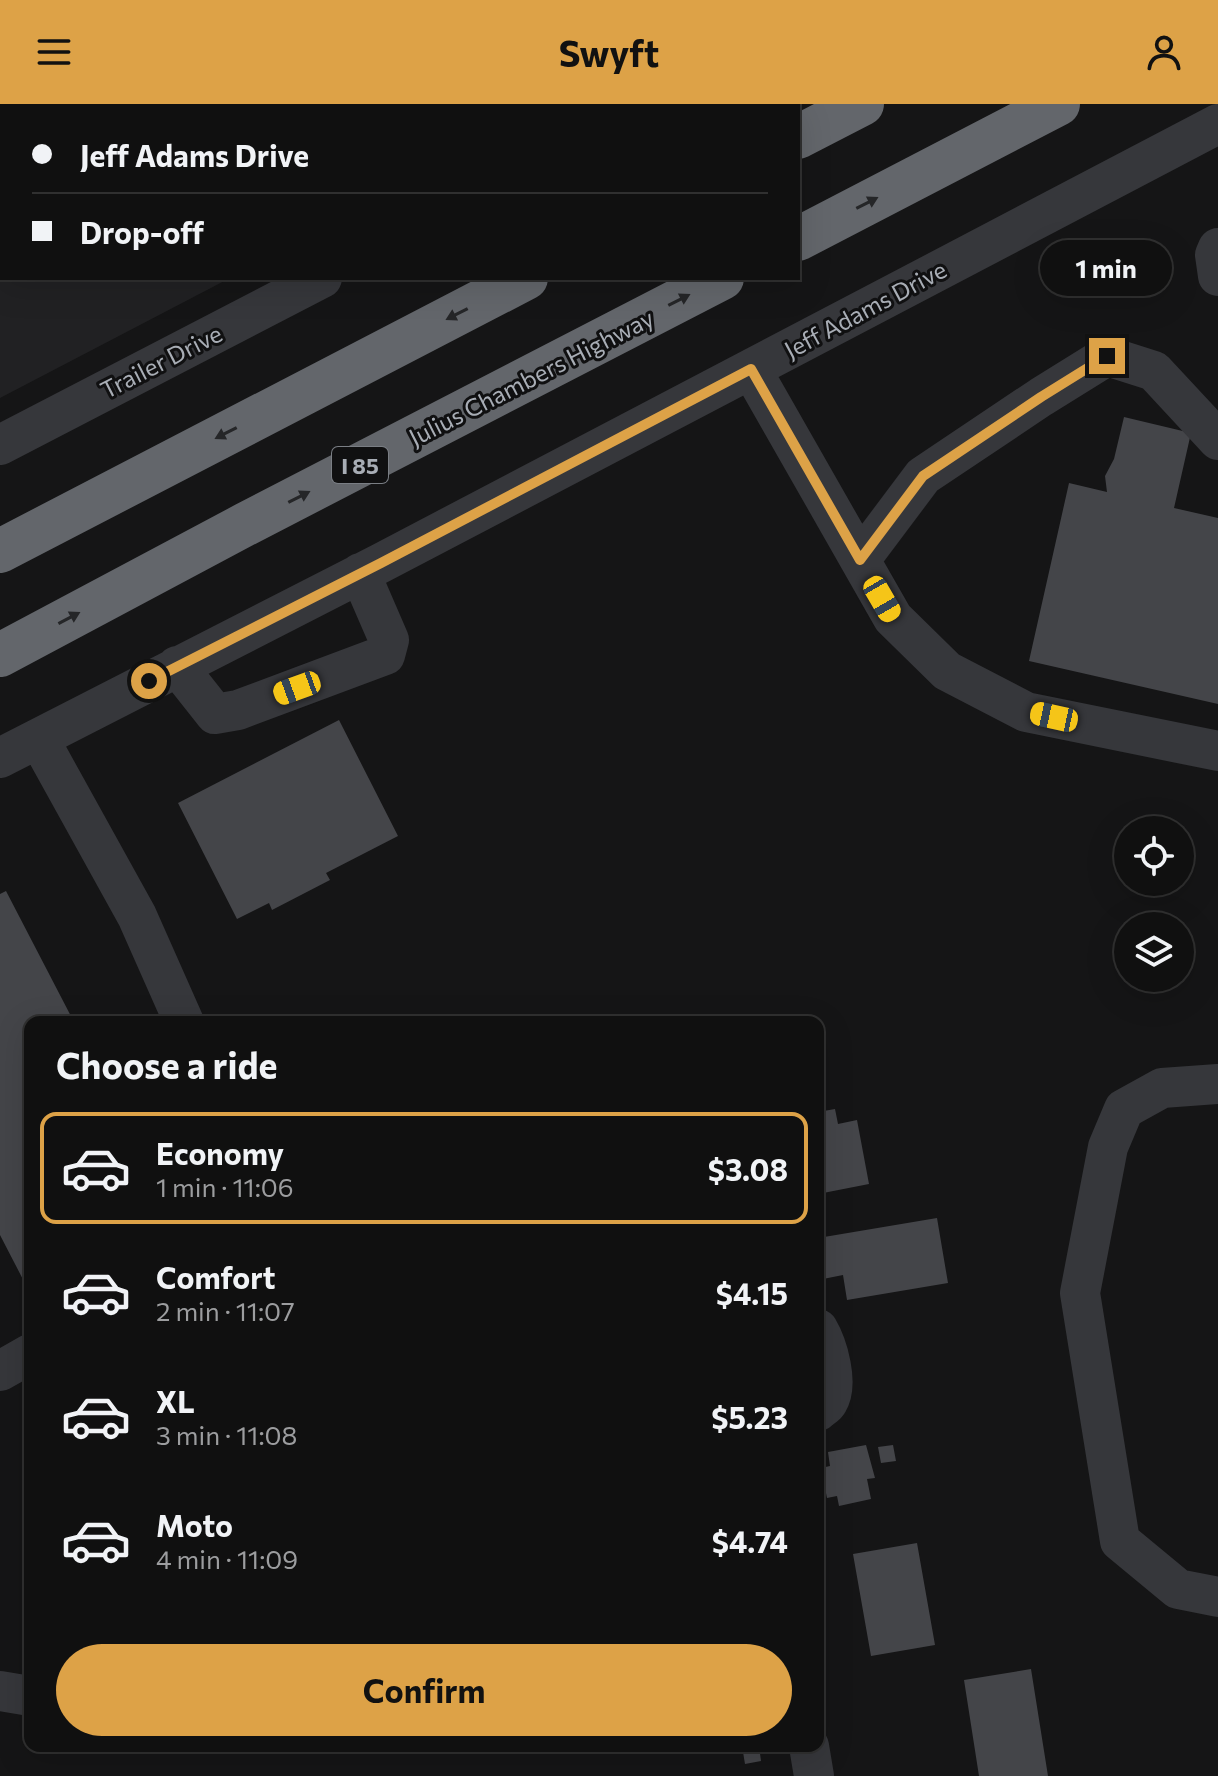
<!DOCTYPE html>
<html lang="en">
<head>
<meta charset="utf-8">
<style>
	:root { --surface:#101010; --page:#1e1e1e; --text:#f1f3f6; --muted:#9c9d9f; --line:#303030; --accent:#dda247 }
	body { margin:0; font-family:Commissioner,sans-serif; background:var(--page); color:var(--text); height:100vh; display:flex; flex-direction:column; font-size:30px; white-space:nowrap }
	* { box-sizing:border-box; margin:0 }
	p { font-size:26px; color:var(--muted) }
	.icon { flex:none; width:44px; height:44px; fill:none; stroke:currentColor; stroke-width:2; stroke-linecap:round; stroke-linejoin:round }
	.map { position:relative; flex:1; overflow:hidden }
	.side { position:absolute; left:24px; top:912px; width:800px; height:736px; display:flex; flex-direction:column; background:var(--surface); border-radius:16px; box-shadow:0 8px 32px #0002,0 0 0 2px var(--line) }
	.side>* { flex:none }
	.banner { position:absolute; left:0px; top:0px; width:800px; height:176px; box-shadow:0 8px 32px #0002,0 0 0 2px var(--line); display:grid; align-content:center; height:176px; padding:0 32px; background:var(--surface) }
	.fabs { position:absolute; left:1114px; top:712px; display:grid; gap:16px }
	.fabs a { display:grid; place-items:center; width:80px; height:80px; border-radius:50%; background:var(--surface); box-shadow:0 8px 32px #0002,0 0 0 2px var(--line); font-size:40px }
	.end { position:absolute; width:36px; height:36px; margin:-18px; border:10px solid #dda247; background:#111; box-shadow:0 0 0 4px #111 }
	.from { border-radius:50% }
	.bubble { position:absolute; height:56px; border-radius:28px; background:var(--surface); box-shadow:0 8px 32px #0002,0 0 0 2px var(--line); font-size:26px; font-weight:700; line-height:56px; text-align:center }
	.car { position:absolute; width:24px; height:48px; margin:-24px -12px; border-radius:10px; box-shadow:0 0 6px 2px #0007; background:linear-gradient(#f5c518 24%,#345 0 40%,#f5c518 0 76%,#345 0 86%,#f5c518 0) }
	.banner b { display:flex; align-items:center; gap:28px; height:76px; font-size:30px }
	.banner b+b { border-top:2px solid var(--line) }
	.banner i { width:20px; height:20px; background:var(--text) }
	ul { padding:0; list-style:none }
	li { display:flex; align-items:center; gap:24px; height:112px; margin:0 16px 12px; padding:0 16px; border:4px solid transparent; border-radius:16px }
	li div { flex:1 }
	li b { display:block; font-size:30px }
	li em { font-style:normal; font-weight:700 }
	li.active { border-color:var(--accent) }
	li>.icon { width:72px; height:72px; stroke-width:1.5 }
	h2 { padding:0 32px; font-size:36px; line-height:96px }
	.primary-button { display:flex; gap:16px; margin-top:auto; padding:16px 32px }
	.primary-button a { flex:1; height:92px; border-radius:48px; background:var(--accent); color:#111; font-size:32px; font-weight:700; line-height:92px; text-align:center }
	header { display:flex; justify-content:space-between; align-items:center; height:104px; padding:0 32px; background:var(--accent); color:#111; font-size:36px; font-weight:700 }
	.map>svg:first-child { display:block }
	.built { fill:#212123 }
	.building { fill:#444549 }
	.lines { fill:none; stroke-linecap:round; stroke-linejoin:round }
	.minor { stroke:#36373b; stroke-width:40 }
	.highway { stroke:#63666b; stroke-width:44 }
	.oneway { fill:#252628 }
	.route { stroke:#dda247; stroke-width:10 }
	.labels { text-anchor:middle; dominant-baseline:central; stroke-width:6; stroke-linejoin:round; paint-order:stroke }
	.shield { fill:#101011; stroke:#7a7e84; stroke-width:2 }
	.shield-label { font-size:22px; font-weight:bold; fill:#a8adb5 }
	.street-label { font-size:24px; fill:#a8adb5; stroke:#101011 }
</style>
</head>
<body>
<header><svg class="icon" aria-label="menu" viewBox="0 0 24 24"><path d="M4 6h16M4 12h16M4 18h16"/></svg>Swyft<svg class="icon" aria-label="person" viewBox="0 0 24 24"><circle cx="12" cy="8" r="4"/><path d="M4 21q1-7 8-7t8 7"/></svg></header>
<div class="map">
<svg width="1218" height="1672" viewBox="0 0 1218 1672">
	<rect width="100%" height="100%" fill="#151516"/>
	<!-- built -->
	<path class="built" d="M 0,0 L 599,0 L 595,2 L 2,2 L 2,174 L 230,174 L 0,294 Z"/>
	<!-- building -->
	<path class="building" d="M 1124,313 L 1191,329 L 1174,404 L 1218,414 L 1218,600 L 1029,557 L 1069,379 L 1107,388 L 1105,372 L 1114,355 Z
		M 339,616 L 398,732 L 326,769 L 330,776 L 272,806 L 269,799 L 237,815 L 178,699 Z
		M 6,787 L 74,918 L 30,918 L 30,1189 L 0,1131 L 0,790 Z
		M 835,1005 L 838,1020 L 857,1016 L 869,1080 L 818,1090 L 818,1008 Z
		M 937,1114 L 948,1179 L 847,1196 L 843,1171 L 818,1176 L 818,1134 Z
		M 866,1341 L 875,1374 L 867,1375 L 871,1395 L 839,1402 L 837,1392 L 827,1394 L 821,1364 L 830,1362 L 828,1348 Z
		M 893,1341 L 896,1357 L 881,1359 L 878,1343 Z
		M 917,1439 L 935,1541 L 871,1552 L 853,1450 Z
		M 1031,1565 L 1048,1672 L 979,1672 L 964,1576 Z
		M 742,1642 L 759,1642 L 761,1657 L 745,1660 Z"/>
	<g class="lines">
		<!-- minor -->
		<path class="minor" d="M 151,0 L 152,2
			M 619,0 L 619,2
			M 655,2 L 659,0
			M 1218,144 L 1215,151 L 1218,172
			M 751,265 L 893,514 L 947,567 L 1026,608 L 1218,647
			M 0,341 L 322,174
			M 860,456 L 923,372 L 1041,293 L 1107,252 L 1154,267 L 1218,336
			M 177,562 L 215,610 L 238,606 L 385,551 L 389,536 L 360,469
			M 39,635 L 137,812 L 184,918
			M 0,654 L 381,459 L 1218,20
			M 1218,980 L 1162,984 L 1124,1005 L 1108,1043 L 1080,1189 L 1120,1437 L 1178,1485 L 1218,1493
			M 818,1225 C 828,1242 839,1280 828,1298 C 826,1302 821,1304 818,1307
			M 0,1267 L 30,1250
			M 0,1587 L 30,1592
			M 809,1642 L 814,1672"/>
		<!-- highway -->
		<path class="highway" d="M 798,33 L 862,0
			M 798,135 L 1058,0
			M 0,447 L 526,174
			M 0,551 L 246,420 L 722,174"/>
	</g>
	<!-- one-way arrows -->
	<defs><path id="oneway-solid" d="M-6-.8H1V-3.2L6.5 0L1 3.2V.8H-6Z" transform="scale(2)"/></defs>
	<g class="oneway">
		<use href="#oneway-solid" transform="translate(867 99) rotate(-27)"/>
		<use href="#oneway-solid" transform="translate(679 196) rotate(-27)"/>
		<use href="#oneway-solid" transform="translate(457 210) rotate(153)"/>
		<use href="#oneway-solid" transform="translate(226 329) rotate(153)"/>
		<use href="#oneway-solid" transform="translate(299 393) rotate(-27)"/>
		<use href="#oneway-solid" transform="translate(69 514) rotate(-28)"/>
	</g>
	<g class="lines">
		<!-- route -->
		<path class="route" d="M 149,577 L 381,459 L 751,265 L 860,456 L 923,372 L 1041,293 L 1107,252"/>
	</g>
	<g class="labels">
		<!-- shield labels -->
		<rect class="shield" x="332" y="343" width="56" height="36" rx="6"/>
		<g class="shield-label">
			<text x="360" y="361">I 85</text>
		</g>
		<!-- street labels -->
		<g class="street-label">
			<text transform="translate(865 205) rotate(-28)">Jeff Adams Drive</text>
			<text transform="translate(161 257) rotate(-27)">Trailer Drive</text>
			<text transform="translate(531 273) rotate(-27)">Julius Chambers Highway</text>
		</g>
	</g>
</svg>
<div class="fabs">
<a><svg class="icon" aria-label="locate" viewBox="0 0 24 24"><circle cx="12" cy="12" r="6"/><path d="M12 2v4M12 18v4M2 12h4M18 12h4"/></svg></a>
<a><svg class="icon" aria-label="layers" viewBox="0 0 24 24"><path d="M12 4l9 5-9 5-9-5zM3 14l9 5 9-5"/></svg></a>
</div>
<i class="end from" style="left:149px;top:577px"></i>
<i class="end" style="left:1107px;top:252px"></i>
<div class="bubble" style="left:1040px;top:136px;width:132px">1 min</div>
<i class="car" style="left:882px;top:495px;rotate:150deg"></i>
<i class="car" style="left:297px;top:584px;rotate:250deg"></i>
<i class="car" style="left:1054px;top:613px;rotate:282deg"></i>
<div class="banner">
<b><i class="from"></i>Jeff Adams Drive</b>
<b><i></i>Drop-off</b>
</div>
<section class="side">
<h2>Choose a ride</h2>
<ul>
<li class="active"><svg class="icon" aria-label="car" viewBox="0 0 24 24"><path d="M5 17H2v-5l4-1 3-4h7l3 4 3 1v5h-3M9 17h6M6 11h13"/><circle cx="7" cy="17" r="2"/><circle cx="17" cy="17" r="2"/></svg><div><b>Economy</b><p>1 min · 11:06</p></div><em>$3.08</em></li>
<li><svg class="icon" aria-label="car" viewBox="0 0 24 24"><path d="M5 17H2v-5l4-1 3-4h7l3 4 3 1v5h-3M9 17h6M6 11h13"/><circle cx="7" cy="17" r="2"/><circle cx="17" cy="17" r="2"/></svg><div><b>Comfort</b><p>2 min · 11:07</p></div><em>$4.15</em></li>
<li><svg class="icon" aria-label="car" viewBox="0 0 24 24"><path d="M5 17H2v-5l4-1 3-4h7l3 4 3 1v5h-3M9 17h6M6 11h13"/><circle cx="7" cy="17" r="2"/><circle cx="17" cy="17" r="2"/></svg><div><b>XL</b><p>3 min · 11:08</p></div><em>$5.23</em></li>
<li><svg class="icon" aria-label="car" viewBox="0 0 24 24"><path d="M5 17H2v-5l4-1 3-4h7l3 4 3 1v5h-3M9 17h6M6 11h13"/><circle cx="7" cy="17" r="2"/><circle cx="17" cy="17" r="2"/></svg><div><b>Moto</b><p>4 min · 11:09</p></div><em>$4.74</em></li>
</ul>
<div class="primary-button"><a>Confirm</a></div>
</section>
</div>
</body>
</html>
